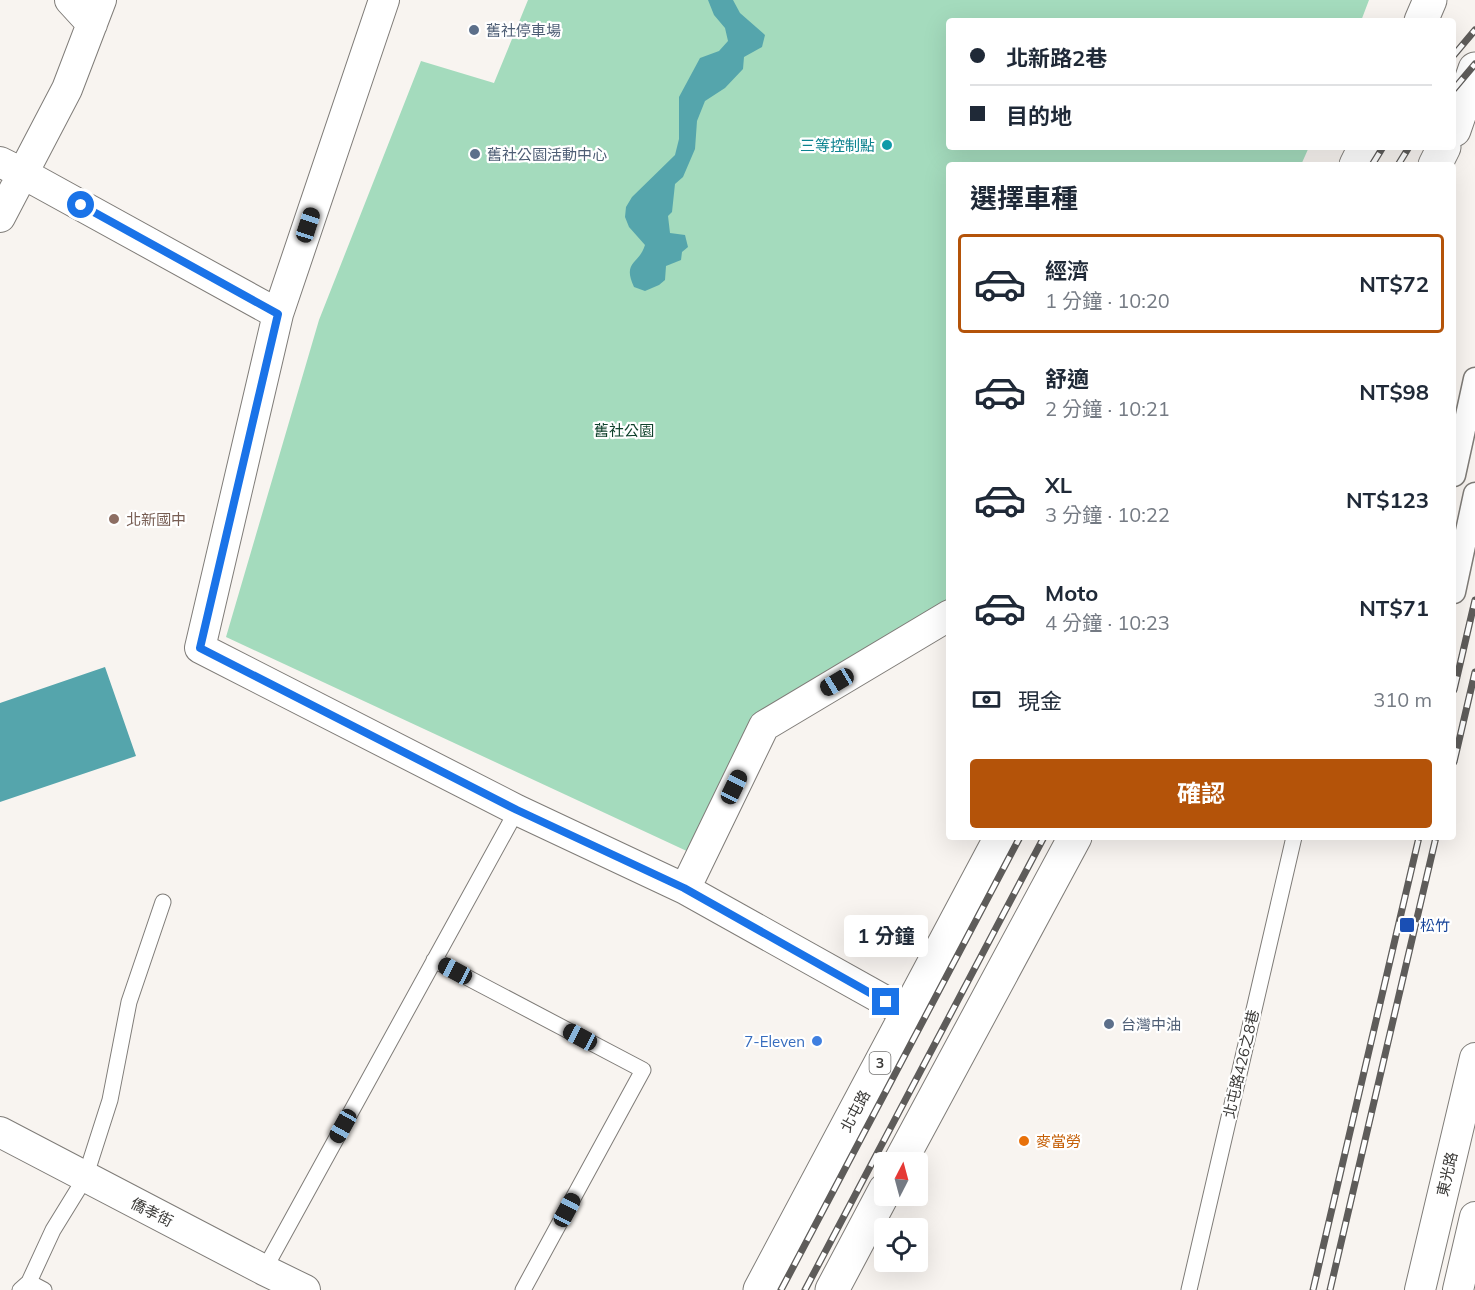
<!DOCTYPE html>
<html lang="zh-TW">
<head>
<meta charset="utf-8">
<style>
	:root { --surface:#fff; --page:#f6f6f7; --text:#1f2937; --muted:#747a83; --line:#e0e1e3; --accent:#b45309 }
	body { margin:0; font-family:Mulish,"Noto Sans TC",sans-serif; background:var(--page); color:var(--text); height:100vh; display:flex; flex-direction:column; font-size:22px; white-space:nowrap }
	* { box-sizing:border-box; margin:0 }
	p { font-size:20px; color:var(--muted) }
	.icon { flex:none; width:33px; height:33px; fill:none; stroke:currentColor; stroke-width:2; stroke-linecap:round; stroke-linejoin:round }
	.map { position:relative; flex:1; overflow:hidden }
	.panel { position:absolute; left:946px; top:162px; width:510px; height:678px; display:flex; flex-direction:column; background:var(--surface); border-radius:6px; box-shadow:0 6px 24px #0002 }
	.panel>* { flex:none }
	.banner { position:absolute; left:946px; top:18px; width:510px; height:132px; border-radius:6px; box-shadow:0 6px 24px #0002; display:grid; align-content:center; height:132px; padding:0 24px; background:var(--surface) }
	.needle { width:39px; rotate:6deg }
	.buttons { position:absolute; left:874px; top:1152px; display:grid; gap:12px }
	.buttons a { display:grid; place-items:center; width:54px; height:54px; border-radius:6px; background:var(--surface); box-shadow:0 6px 24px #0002; font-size:30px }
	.end { position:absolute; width:27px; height:27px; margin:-14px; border:8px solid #1a73e8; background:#fff; box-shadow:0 0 0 3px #fff }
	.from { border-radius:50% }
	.bubble { position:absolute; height:42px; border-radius:6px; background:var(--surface); box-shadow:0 6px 24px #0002; font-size:20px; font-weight:700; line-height:42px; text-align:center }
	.car { position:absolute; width:18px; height:36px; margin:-18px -9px; border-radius:8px; box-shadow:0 0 4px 2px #0007; background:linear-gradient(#222 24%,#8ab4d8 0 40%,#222 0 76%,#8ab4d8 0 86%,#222 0) }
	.banner b { display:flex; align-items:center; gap:21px; height:57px; font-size:22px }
	.banner b+b { border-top:2px solid var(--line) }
	.banner i { width:15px; height:15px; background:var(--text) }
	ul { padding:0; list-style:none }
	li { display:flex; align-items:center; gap:18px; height:99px; margin:0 12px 9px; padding:0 12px; border:3px solid transparent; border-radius:6px }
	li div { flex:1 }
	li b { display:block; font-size:22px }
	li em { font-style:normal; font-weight:700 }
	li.selected { border-color:var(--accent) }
	li>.icon { width:54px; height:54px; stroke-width:1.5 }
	h2 { padding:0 24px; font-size:27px; line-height:72px }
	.pay { display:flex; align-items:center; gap:15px; height:66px; padding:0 24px; font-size:22px }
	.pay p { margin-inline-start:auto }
	.cta { display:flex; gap:12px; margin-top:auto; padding:12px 24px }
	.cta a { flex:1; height:69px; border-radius:6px; background:var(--accent); color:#fff; font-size:24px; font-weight:700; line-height:69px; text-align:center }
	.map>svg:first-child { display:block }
	.green { fill:#a4dbbd }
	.water { fill:#55a5ac }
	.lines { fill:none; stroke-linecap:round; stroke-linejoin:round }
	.service-casing { stroke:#7f7c78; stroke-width:17 }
	.pedestrian-casing { stroke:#7f7c78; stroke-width:25 }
	.minor-casing { stroke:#7f7c78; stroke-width:32 }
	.primary-casing { stroke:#7f7c78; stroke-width:35 }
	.service { stroke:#fff; stroke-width:15 }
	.pedestrian { stroke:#fff; stroke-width:22 }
	.minor { stroke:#fff; stroke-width:30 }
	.primary { stroke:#fff; stroke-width:33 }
	.rail-casing { stroke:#5e5c5a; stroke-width:7 }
	.rail { stroke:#fff; stroke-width:4.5; stroke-dasharray:14; stroke-linecap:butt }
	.route { stroke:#1a73e8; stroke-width:8 }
	.service-dot { fill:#5c6f8a; stroke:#fff; stroke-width:2 }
	.culture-dot { fill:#0f9aa8; stroke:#fff; stroke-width:2 }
	.education-dot { fill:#8d6e63; stroke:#fff; stroke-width:2 }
	.transit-dot { fill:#1a4fb4; stroke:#fff; stroke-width:2 }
	.shop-dot { fill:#3f7fe0; stroke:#fff; stroke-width:2 }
	.food-dot { fill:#e8710a; stroke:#fff; stroke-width:2 }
	.labels { text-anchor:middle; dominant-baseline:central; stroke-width:4.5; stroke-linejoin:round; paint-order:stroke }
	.shield { fill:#fff; stroke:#757473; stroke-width:1.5 }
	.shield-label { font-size:14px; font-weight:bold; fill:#3a3937 }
	.service-label { font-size:15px; fill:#4e5e75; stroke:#fff; text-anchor:start }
	.culture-label { font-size:15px; fill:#0d838f; stroke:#fff; text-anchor:end }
	.park-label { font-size:15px; fill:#10422c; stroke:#fff }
	.education-label { font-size:15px; fill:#785e54; stroke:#fff; text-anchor:start }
	.transit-label { font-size:15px; fill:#164399; stroke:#fff; text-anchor:start }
	.shop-label { font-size:15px; fill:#366cbe; stroke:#fff; text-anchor:end }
	.street-label { font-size:15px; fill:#3a3937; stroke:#fff }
	.food-label { font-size:15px; fill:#c56008; stroke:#fff; text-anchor:start }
</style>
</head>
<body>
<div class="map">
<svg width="1475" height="1290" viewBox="0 0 1475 1290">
	<rect width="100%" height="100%" fill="#f8f4f0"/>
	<!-- green -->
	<path class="green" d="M 528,0 L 1369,0 L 1361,21 L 950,21 L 950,147 L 1309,147 L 1301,165 L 950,165 L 949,615 L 761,726 L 691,853 L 226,637 L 319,320 L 421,61 L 494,83 Z"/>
	<!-- water -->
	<path class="water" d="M 708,0 L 733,0 L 740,13 L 765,35 L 762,47 L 744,57 L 743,69 L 725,88 L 705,101 L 697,121 L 695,149 L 683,177 L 675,184 L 672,212 L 668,216 L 670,233 L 685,235 L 688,247 L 682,252 L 681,260 L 666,266 L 665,280 L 659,285 L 645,291 L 634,287 C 622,261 639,265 645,245 L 629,227 L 625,217 L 626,207 L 632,197 L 675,155 L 679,139 L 679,97 L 700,58 L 719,51 L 728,41 L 725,28 L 714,15 Z
		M 105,667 L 136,756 L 0,802 L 0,703 Z"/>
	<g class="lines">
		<!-- service casing -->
		<g class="service-casing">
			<path id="service" d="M 434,960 L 643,1070 L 523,1290
				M 264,1270 L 517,810
				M 29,1282 L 44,1290
				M 20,1290 L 29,1282 L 53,1230 L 85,1178 L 110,1100 L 129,1002 L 163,902
				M 1189,1290 L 1294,837"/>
		</g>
		<!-- pedestrian casing -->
		<g class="pedestrian-casing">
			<path id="pedestrian" d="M 1454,475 L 1475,379
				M 1454,592 L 1475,494"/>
		</g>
		<!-- minor casing -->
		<g class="minor-casing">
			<path id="minor" d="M 70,0 L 92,24
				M 384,0 L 278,314 L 200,648 L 517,810 L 685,889 L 907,1013
				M 0,162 L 22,173 L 278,314
				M 0,217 L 67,89 L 101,0
				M 685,889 L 764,726 L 950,615
				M 0,1132 L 264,1270 L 305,1290
				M 1420,1290 L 1475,1058
				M 1458,1290 L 1475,1217"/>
		</g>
		<!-- primary casing -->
		<g class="primary-casing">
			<path id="primary" d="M 1421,21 L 1430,0
				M 1454,130 L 1475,69
				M 1356,165 L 1365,147
				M 1435,165 L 1444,147
				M 900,1162 L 1075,837
				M 760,1290 L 1001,837
				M 832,1290 L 885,1190"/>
		</g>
		<!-- service -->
		<use href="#service" class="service"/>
		<!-- pedestrian -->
		<use href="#pedestrian" class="pedestrian"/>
		<!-- minor -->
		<use href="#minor" class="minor"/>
		<!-- primary -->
		<use href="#primary" class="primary"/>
		<!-- rail casing -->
		<g class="rail-casing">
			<path id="rail" d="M 1454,55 L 1475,30
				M 1454,89 L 1475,64
				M 1372,165 L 1383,147
				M 1398,165 L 1409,147
				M 1454,690 L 1475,600
				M 1454,762 L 1475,672
				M 781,1290 L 1020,837
				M 805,1290 L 1044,837
				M 1313,1290 L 1419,837
				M 1330,1290 L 1436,837"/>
		</g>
		<!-- rail -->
		<use href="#rail" class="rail"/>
	</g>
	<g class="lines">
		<!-- route -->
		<path class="route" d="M 81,205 L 278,314 L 200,648 L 517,810 L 684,888 L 886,1002"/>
	</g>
	<!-- markers -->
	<g class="service-dot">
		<circle cx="474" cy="30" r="6"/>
		<circle cx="475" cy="154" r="6"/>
		<circle cx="1109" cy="1024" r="6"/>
	</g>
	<circle class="culture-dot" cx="887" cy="145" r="6"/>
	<circle class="education-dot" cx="114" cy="519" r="6"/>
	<rect class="transit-dot" x="1399" y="917" width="16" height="16" rx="3"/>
	<circle class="shop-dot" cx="817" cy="1041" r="6"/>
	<circle class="food-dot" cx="1024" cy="1141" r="6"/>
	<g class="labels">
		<!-- shield labels -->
		<rect class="shield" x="869.5" y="1052" width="21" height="22" rx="4.5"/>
		<g class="shield-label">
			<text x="880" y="1063">3</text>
		</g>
		<!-- service labels -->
		<g class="service-label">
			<text x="486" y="30">舊社停車場</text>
			<text x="487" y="154">舊社公園活動中心</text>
			<text x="1121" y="1024">台灣中油</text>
		</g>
		<!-- culture labels -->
		<g class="culture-label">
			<text x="875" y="145">三等控制點</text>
		</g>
		<!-- park labels -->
		<g class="park-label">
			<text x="624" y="430">舊社公園</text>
		</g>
		<!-- education labels -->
		<g class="education-label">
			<text x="126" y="519">北新國中</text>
		</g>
		<!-- transit labels -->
		<g class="transit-label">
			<text x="1420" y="925">松竹</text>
		</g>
		<!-- shop labels -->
		<g class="shop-label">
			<text x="805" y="1041">7-Eleven</text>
		</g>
		<!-- street labels -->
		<g class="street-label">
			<text transform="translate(1241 1064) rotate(-77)">北屯路426之8巷</text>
			<text transform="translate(855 1111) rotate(-62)">北屯路</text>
			<text transform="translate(1447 1174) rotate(-77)">東光路</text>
			<text transform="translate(152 1212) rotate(27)">僑孝街</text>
		</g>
		<!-- food labels -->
		<g class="food-label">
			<text x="1036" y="1141">麥當勞</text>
		</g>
	</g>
</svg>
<div class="buttons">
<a><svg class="needle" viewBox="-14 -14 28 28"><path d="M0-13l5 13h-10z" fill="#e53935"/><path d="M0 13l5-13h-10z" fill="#747a83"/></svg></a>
<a><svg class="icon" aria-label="locate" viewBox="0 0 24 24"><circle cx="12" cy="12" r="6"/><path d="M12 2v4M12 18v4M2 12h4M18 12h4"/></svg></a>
</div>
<i class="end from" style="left:81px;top:205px"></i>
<i class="end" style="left:886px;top:1002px"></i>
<div class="bubble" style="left:844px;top:915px;width:84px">1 分鐘</div>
<i class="car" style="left:308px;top:225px;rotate:18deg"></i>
<i class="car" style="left:837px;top:682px;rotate:239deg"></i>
<i class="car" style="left:734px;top:787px;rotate:26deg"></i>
<i class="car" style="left:455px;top:971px;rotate:298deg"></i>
<i class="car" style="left:580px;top:1037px;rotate:298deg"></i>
<i class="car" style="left:343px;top:1126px;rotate:209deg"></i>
<i class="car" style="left:567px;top:1210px;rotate:28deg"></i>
<div class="banner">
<b><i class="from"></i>北新路2巷</b>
<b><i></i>目的地</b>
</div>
<section class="panel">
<h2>選擇車種</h2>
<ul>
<li class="selected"><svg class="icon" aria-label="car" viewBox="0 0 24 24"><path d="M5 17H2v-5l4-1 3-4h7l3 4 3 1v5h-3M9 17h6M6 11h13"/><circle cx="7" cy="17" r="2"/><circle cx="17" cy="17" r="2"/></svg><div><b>經濟</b><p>1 分鐘 · 10:20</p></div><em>NT$72</em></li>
<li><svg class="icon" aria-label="car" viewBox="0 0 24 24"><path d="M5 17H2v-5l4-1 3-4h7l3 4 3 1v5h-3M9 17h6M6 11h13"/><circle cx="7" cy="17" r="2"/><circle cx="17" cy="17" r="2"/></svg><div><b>舒適</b><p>2 分鐘 · 10:21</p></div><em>NT$98</em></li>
<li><svg class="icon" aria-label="car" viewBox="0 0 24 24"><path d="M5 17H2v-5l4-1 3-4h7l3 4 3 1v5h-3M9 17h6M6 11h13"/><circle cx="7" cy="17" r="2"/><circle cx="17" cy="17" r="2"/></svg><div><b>XL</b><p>3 分鐘 · 10:22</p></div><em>NT$123</em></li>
<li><svg class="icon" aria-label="car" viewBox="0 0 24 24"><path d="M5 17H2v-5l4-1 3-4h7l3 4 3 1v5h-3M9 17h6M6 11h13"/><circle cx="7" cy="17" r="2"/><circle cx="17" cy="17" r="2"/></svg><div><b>Moto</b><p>4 分鐘 · 10:23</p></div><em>NT$71</em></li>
</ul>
<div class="pay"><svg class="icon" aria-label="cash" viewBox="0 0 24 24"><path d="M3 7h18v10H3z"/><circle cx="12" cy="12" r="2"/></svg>現金<p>310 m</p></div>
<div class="cta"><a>確認</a></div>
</section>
</div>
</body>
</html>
